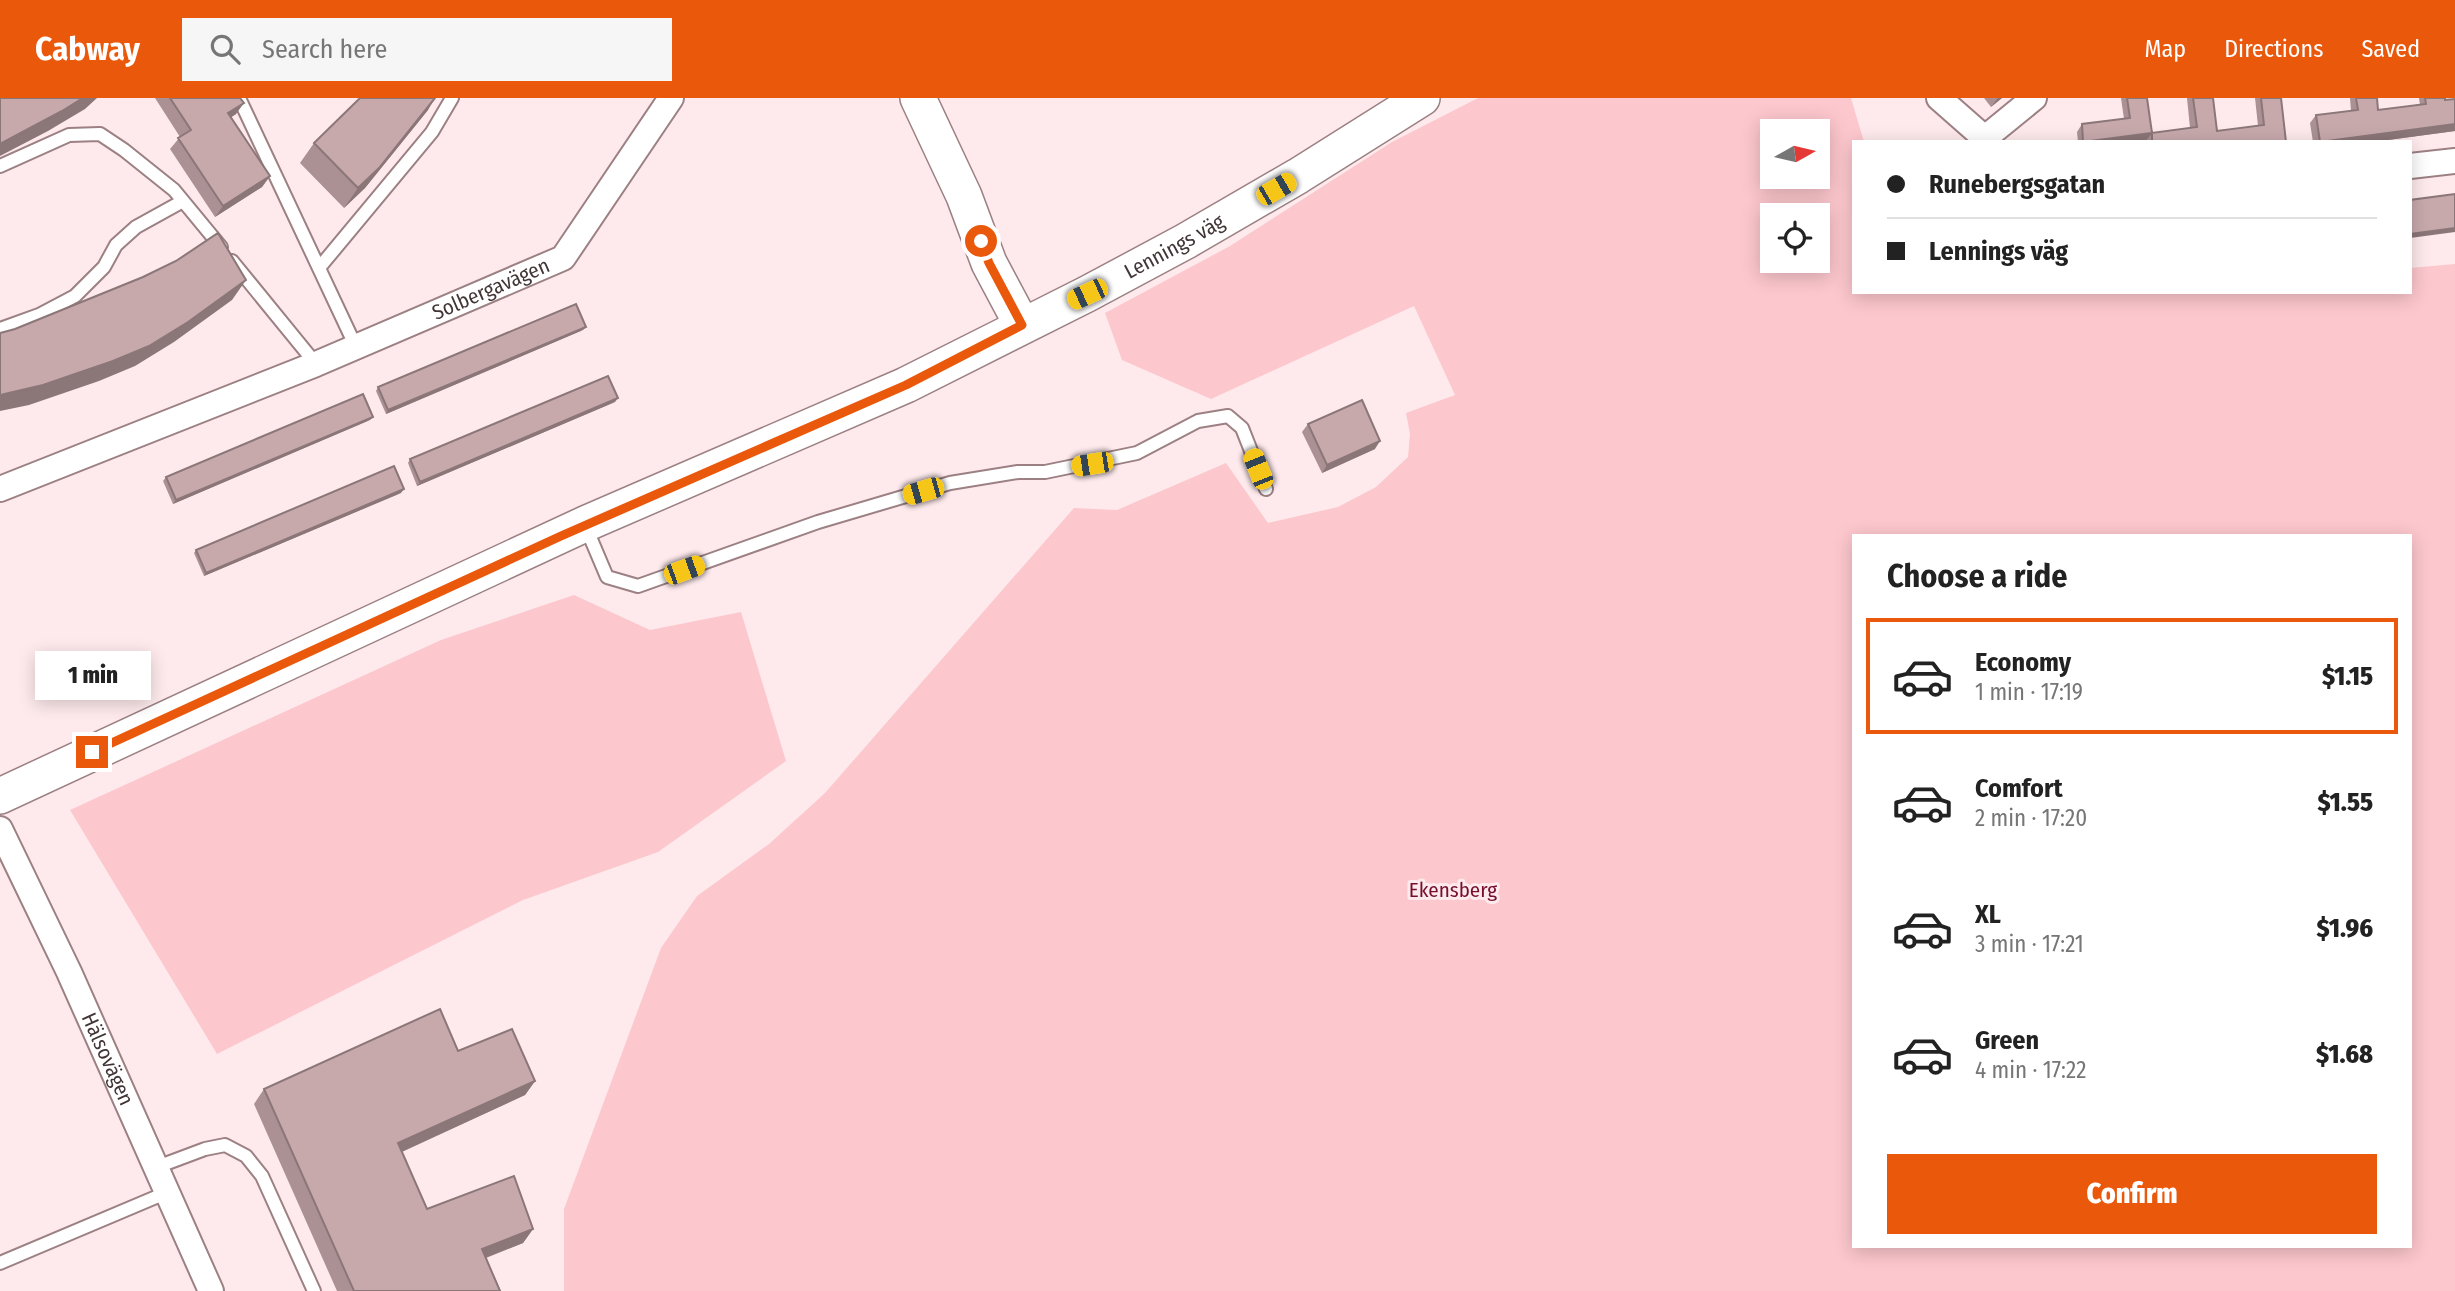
<!DOCTYPE html>
<html lang="en">
<head>
<meta charset="utf-8">
<style>
	:root { --surface:#fff; --page:#f6f6f6; --text:#222; --muted:#767676; --line:#e0e0e0; --accent:#ea580c }
	body { margin:0; font-family:"Fira Sans Condensed",sans-serif; background:var(--page); color:var(--text); height:100vh; display:flex; flex-direction:column; font-size:26px; white-space:nowrap }
	* { box-sizing:border-box; margin:0 }
	p { font-size:23px; color:var(--muted) }
	.icon { flex:none; width:38px; height:38px; fill:none; stroke:currentColor; stroke-width:2; stroke-linecap:round; stroke-linejoin:round }
	.map { position:relative; flex:1; overflow:hidden }
	.drawer { position:absolute; left:1852px; top:436px; width:560px; height:714px; display:flex; flex-direction:column; background:var(--surface); border-radius:0px; box-shadow:0 4px 18px #0003 }
	.drawer>* { flex:none }
	.guide { position:absolute; left:1852px; top:42px; width:560px; height:154px; border-radius:0px; box-shadow:0 4px 18px #0003; display:grid; align-content:center; height:154px; padding:0 35px; background:var(--surface) }
	.needle { width:46px; rotate:82deg }
	.fabs { position:absolute; left:1760px; top:21px; display:grid; gap:14px }
	.fabs a { display:grid; place-items:center; width:70px; height:70px; border-radius:0px; background:var(--surface); box-shadow:0 4px 18px #0003; font-size:35px }
	.end { position:absolute; width:32px; height:32px; margin:-16px; border:9px solid #ea580c; background:#fff; box-shadow:0 0 0 4px #fff }
	.from { border-radius:50% }
	.bubble { position:absolute; height:49px; border-radius:0px; background:var(--surface); box-shadow:0 4px 18px #0003; font-size:23px; font-weight:800; line-height:49px; text-align:center }
	.car { position:absolute; width:21px; height:42px; margin:-21px -10px; border-radius:9px; box-shadow:0 0 5px 2px #0007; background:linear-gradient(#f5c518 24%,#345 0 40%,#f5c518 0 76%,#345 0 86%,#f5c518 0) }
	.guide b { display:flex; align-items:center; gap:24px; height:66px; font-size:26px }
	.guide b+b { border-top:2px solid var(--line) }
	.guide i { width:18px; height:18px; background:var(--text) }
	ul { padding:0; list-style:none }
	li { display:flex; align-items:center; gap:21px; height:116px; margin:0 14px 10px; padding:0 21px; border:4px solid transparent; border-radius:0px }
	li div { flex:1 }
	li b { display:block; font-size:26px }
	li em { font-style:normal; font-weight:800 }
	li.active { border-color:var(--accent) }
	li>.icon { width:63px; height:63px; stroke-width:1.5 }
	h2 { padding:0 35px; font-size:32px; line-height:84px }
	.action { display:flex; gap:14px; margin-top:auto; padding:14px 35px }
	.action a { flex:1; height:80px; border-radius:0px; background:var(--accent); color:#fff; font-size:28px; font-weight:800; line-height:80px; text-align:center }
	header { display:flex; align-items:center; gap:42px; box-sizing:border-box; height:98px; padding:0 35px; background:var(--accent); color:#fff }
	header strong { font-size:33px }
	nav { display:flex; gap:38px; margin-inline-start:auto; font-size:24px }
	.search { width:490px; height:63px; background:var(--page); display:flex; align-items:center; gap:18px; box-sizing:border-box; padding:0 24px; border-radius:0px; color:var(--muted); font-size:26px }
	.map>svg:first-child { display:block }
	.green { fill:#fcc7cd; fill-rule:evenodd }
	.lines { fill:none; stroke-linecap:round; stroke-linejoin:round }
	.lane-casing { stroke:#9c8083; stroke-width:16 }
	.street-casing { stroke:#9c8083; stroke-width:28 }
	.secondary-casing { stroke:#9c8083; stroke-width:38 }
	.lane { stroke:#fff; stroke-width:12 }
	.street { stroke:#fff; stroke-width:24 }
	.secondary { stroke:#fff; stroke-width:35 }
	.wall { fill:#ab9194 }
	.shaded-wall { fill:#8b7678 }
	.building { fill:#c7a9ac; stroke:#8b7678; stroke-width:2 }
	.route { stroke:#ea580c; stroke-width:9 }
	.labels { text-anchor:middle; dominant-baseline:central; stroke-width:6; stroke-linejoin:round; paint-order:stroke }
	.street-label { font-size:21px; fill:#413537; stroke:#feeaec }
	.park-label { font-size:21px; fill:#770e30; stroke:#feeaec }
</style>
</head>
<body>
<header>
<strong>Cabway</strong>
<div class="search"><svg class="icon" aria-label="search" viewBox="0 0 24 24"><circle cx="10" cy="10" r="6"/><path d="M15 15l6 6"/></svg>Search here</div>
<nav><a>Map</a><a>Directions</a><a>Saved</a></nav>
</header>
<div class="map">
<svg width="2455" height="1193" viewBox="0 0 2455 1193">
	<rect width="100%" height="100%" fill="#feeaec"/>
	<!-- green -->
	<path class="green" d="M 1478,0 L 1851,0 L 1864,44 L 1853,44 L 1853,194 L 2410,194 L 2410,170 L 2455,166 L 2455,1193 L 564,1193 L 564,1111 L 661,850 L 697,798 L 769,746 L 825,695 L 1074,410 L 1117,412 L 1226,365 L 1268,425 L 1338,409 L 1376,389 L 1408,359 L 1410,336 L 1406,315 L 1455,297 L 1414,208 L 1211,301 L 1122,262 L 1105,215 L 1230,148 L 1392,44 ZM 1818,33 L 1818,79 L 1773,79 L 1773,33 ZM 1818,117 L 1818,163 L 1773,163 L 1773,117 ZM 1853,438 L 2410,438 L 2410,1148 L 1853,1148 Z
		M 574,497 L 650,532 L 741,514 L 786,663 L 658,754 L 523,802 L 217,956 L 70,712 L 441,542 Z"/>
	<g class="lines">
		<!-- lane casing -->
		<g class="lane-casing">
			<path id="lane" d="M 239,0 L 356,249
				M 0,68 L 69,37 L 100,36 L 124,52 L 174,92 L 221,149
				M 232,163 L 316,266
				M 319,170 L 432,34 L 452,0
				M 0,231 L 39,217 L 75,198 L 104,169 L 116,147 L 136,129 L 183,103
				M 585,427 L 607,479 L 638,488 L 818,424 L 950,385 L 1018,374 L 1045,374 L 1137,355 L 1198,323 L 1228,318 L 1242,330 L 1266,391
				M 157,1069 L 205,1051 L 225,1047 L 246,1058 L 262,1078 L 314,1193
				M 0,1165 L 168,1094"/>
		</g>
		<!-- street casing -->
		<g class="street-casing">
			<g id="street">
				<path d="M 1939,0 L 1989,44"/>
				<path d="M 1985,40 L 2034,0"/>
				<path d="M 2410,68 L 2455,63"/>
				<path id="s1" d="M 0,391 L 316,266 L 563,160 L 671,0"/>
				<path id="s2" d="M 0,731 L 69,874 L 211,1193"/>
			</g>
		</g>
		<!-- secondary casing -->
		<g class="secondary-casing">
			<g id="secondary">
				<path d="M 918,0 L 964,98 L 989,165 L 1022,227"/>
				<path id="s3" d="M 0,698 L 585,426 L 906,287 L 1087,196 L 1186,143 L 1298,78 L 1422,0"/>
			</g>
		</g>
		<!-- lane -->
		<use href="#lane" class="lane"/>
		<!-- street -->
		<use href="#street" class="street"/>
		<!-- secondary -->
		<use href="#secondary" class="secondary"/>
	</g>
	<!-- wall -->
	<path class="wall" d="M 155,0 L 240,0 L 236,16 L 231,19 L 270,78 L 262,89 L 215,119 L 170,51 L 180,39 Z
		M 1984,0 L 2002,0 L 1991,9 Z
		M 2121,0 L 2147,0 L 2152,35 L 2190,30 L 2187,0 L 2213,0 L 2217,33 L 2258,28 L 2255,0 L 2281,0 L 2286,44 L 2078,44 L 2077,34 L 2082,26 L 2124,21 Z
		M 2350,0 L 2377,0 L 2378,12 L 2420,7 L 2419,0 L 2445,0 L 2455,33 L 2373,44 L 2313,44 L 2310,25 L 2316,17 L 2351,13 Z
		M 428,12 L 365,90 L 344,110 L 300,65 L 314,45 Z
		M 583,232 L 386,316 L 376,293 L 378,289 Z
		M 615,304 L 417,388 L 408,365 L 410,361 Z
		M 370,322 L 173,406 L 163,383 L 166,379 Z
		M 1308,326 L 1375,351 L 1322,375 L 1302,334 Z
		M 401,395 L 204,478 L 194,455 L 196,452 Z
		M 458,953 L 535,983 L 525,997 L 402,1054 L 427,1111 L 533,1131 L 523,1145 L 486,1160 L 501,1193 L 337,1193 L 254,1006 L 264,991 Z"/>
	<!-- shaded-wall -->
	<path class="shaded-wall" d="M 83,0 L 97,0 L 85,11 L 48,33 L 0,58 L 0,46 Z
		M 435,0 L 428,12 L 365,90 L 344,110 L 358,90 Z
		M 1998,0 L 2002,0 L 1991,9 L 1997,1 Z
		M 244,5 L 236,16 L 221,26 L 228,15 Z
		M 2455,26 L 2455,33 L 2373,44 L 2319,44 Z
		M 2152,35 L 2146,43 L 2087,44 Z
		M 270,78 L 262,89 L 215,119 L 223,108 Z
		M 2455,130 L 2455,134 L 2410,140 L 2410,136 Z
		M 246,182 L 232,202 L 174,244 L 135,268 L 99,283 L 29,307 L 0,313 L 0,297 Z
		M 586,229 L 583,232 L 386,316 L 388,312 Z
		M 618,300 L 615,304 L 417,388 L 420,384 Z
		M 373,319 L 370,322 L 173,406 L 176,402 Z
		M 1380,343 L 1375,351 L 1322,375 L 1327,367 Z
		M 404,391 L 401,395 L 204,478 L 206,475 Z
		M 535,983 L 525,997 L 388,1060 L 398,1045 Z
		M 533,1131 L 523,1145 L 472,1165 L 482,1151 Z"/>
	<!-- building -->
	<path class="building" d="M 0,0 L 83,0 L 62,13 L 0,46 Z
		M 170,0 L 240,0 L 244,5 L 228,15 L 270,78 L 223,108 L 178,40 L 191,32 Z
		M 360,0 L 435,0 L 379,70 L 358,90 L 314,45 Z
		M 2127,0 L 2147,0 L 2152,35 L 2197,29 L 2193,0 L 2213,0 L 2217,33 L 2264,27 L 2261,0 L 2281,0 L 2286,44 L 2152,44 L 2152,35 L 2083,44 L 2082,26 L 2130,20 Z
		M 2356,0 L 2377,0 L 2378,12 L 2426,6 L 2425,0 L 2445,0 L 2445,2 L 2455,1 L 2455,26 L 2320,44 L 2316,17 L 2358,12 Z
		M 2455,96 L 2455,130 L 2410,136 L 2410,102 Z
		M 218,135 L 246,182 L 188,224 L 149,248 L 113,263 L 43,287 L 0,297 L 0,235 L 15,231 L 143,179 L 176,163 Z
		M 576,206 L 586,229 L 388,312 L 378,289 Z
		M 608,278 L 618,300 L 420,384 L 410,361 Z
		M 363,296 L 373,319 L 176,402 L 166,379 Z
		M 1362,302 L 1380,343 L 1327,367 L 1308,326 Z
		M 394,368 L 404,391 L 206,475 L 196,452 Z
		M 440,911 L 458,953 L 512,931 L 535,983 L 398,1045 L 427,1111 L 514,1078 L 533,1131 L 482,1151 L 500,1193 L 354,1193 L 264,991 Z"/>
	<g class="lines">
		<!-- route -->
		<path class="route" d="M 92,654 L 561,438 L 906,287 L 1022,227 L 989,165 L 981,143"/>
	</g>
	<g class="labels">
		<!-- street labels -->
		<g class="street-label">
			<text stroke="none"><textPath href="#s3" startOffset="1297">Lennings väg</textPath></text>
			<text stroke="none"><textPath href="#s1" startOffset="530">Solbergavägen</textPath></text>
			<text stroke="none"><textPath href="#s2" startOffset="254">Hälsovägen</textPath></text>
		</g>
		<!-- park labels -->
		<g class="park-label">
			<text x="1453" y="792">Ekensberg</text>
		</g>
	</g>
</svg>
<div class="fabs">
<a><svg class="needle" viewBox="-14 -14 28 28"><path d="M0-13l5 13h-10z" fill="#e53935"/><path d="M0 13l5-13h-10z" fill="#767676"/></svg></a>
<a><svg class="icon" aria-label="locate" viewBox="0 0 24 24"><circle cx="12" cy="12" r="6"/><path d="M12 2v4M12 18v4M2 12h4M18 12h4"/></svg></a>
</div>
<i class="end from" style="left:981px;top:143px"></i>
<i class="end" style="left:92px;top:654px"></i>
<div class="bubble" style="left:35px;top:553px;width:116px">1 min</div>
<i class="car" style="left:1276px;top:91px;rotate:60deg"></i>
<i class="car" style="left:1087px;top:196px;rotate:245deg"></i>
<i class="car" style="left:1092px;top:366px;rotate:261deg"></i>
<i class="car" style="left:1258px;top:371px;rotate:338deg"></i>
<i class="car" style="left:923px;top:393px;rotate:254deg"></i>
<i class="car" style="left:684px;top:472px;rotate:70deg"></i>
<div class="guide">
<b><i class="from"></i>Runebergsgatan</b>
<b><i></i>Lennings väg</b>
</div>
<section class="drawer">
<h2>Choose a ride</h2>
<ul>
<li class="active"><svg class="icon" aria-label="car" viewBox="0 0 24 24"><path d="M5 17H2v-5l4-1 3-4h7l3 4 3 1v5h-3M9 17h6M6 11h13"/><circle cx="7" cy="17" r="2"/><circle cx="17" cy="17" r="2"/></svg><div><b>Economy</b><p>1 min · 17:19</p></div><em>$1.15</em></li>
<li><svg class="icon" aria-label="car" viewBox="0 0 24 24"><path d="M5 17H2v-5l4-1 3-4h7l3 4 3 1v5h-3M9 17h6M6 11h13"/><circle cx="7" cy="17" r="2"/><circle cx="17" cy="17" r="2"/></svg><div><b>Comfort</b><p>2 min · 17:20</p></div><em>$1.55</em></li>
<li><svg class="icon" aria-label="car" viewBox="0 0 24 24"><path d="M5 17H2v-5l4-1 3-4h7l3 4 3 1v5h-3M9 17h6M6 11h13"/><circle cx="7" cy="17" r="2"/><circle cx="17" cy="17" r="2"/></svg><div><b>XL</b><p>3 min · 17:21</p></div><em>$1.96</em></li>
<li><svg class="icon" aria-label="car" viewBox="0 0 24 24"><path d="M5 17H2v-5l4-1 3-4h7l3 4 3 1v5h-3M9 17h6M6 11h13"/><circle cx="7" cy="17" r="2"/><circle cx="17" cy="17" r="2"/></svg><div><b>Green</b><p>4 min · 17:22</p></div><em>$1.68</em></li>
</ul>
<div class="action"><a>Confirm</a></div>
</section>
</div>
</body>
</html>
